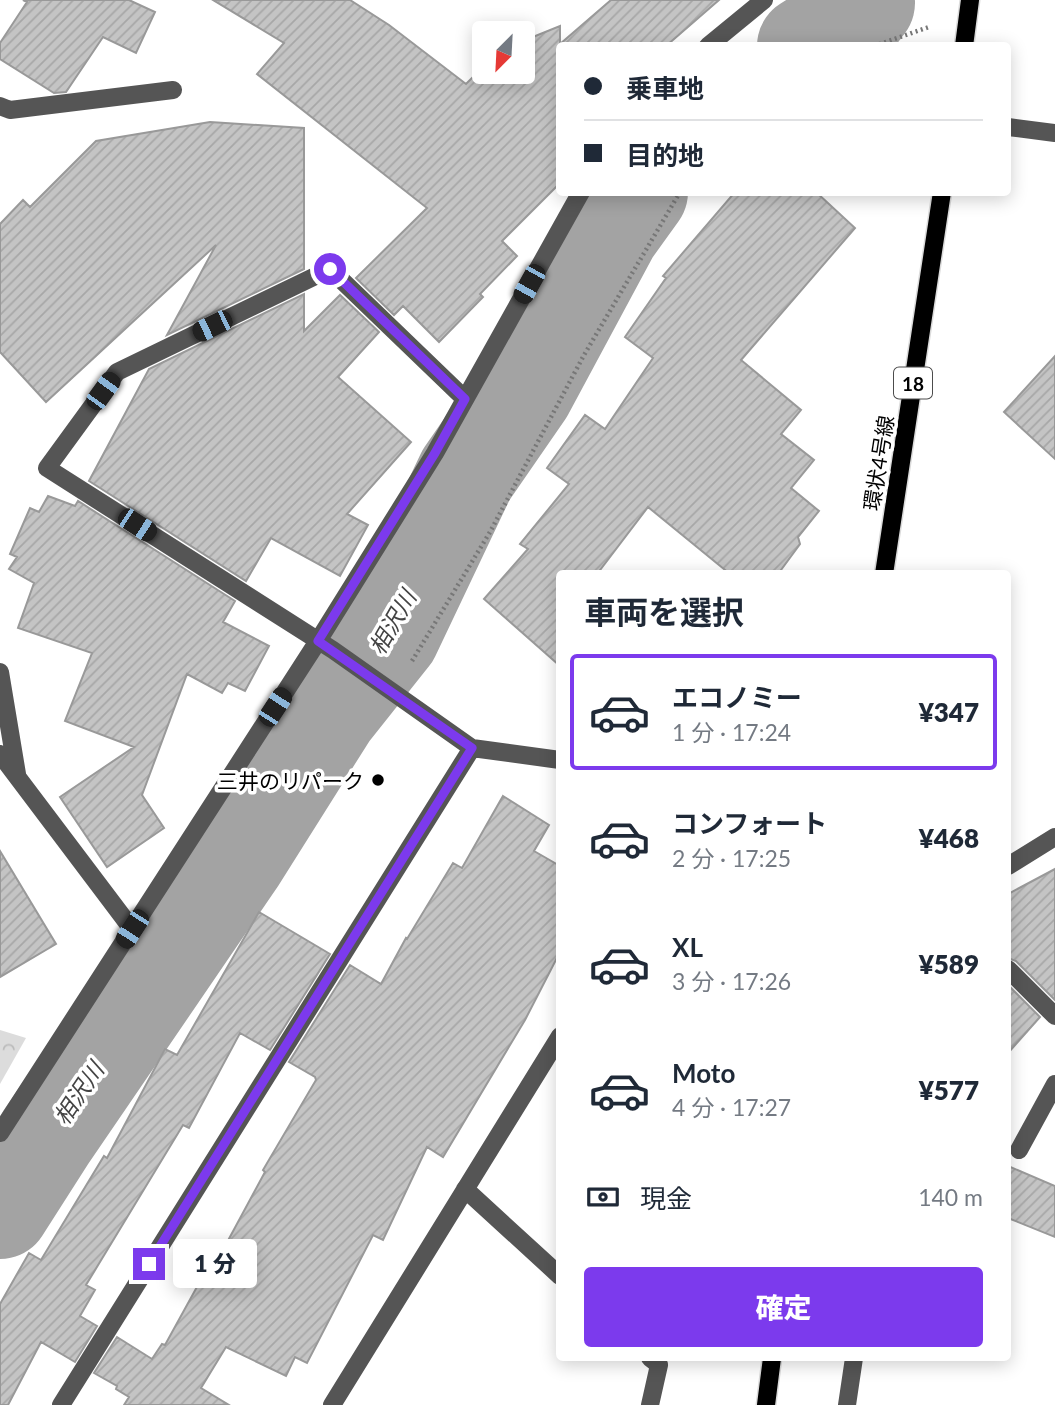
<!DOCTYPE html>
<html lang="ja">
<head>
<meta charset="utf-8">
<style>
	:root { --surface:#fff; --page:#f2f2f3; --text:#1f2937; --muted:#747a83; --line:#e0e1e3; --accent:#7c3aed }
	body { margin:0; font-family:Lato,"Noto Sans JP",sans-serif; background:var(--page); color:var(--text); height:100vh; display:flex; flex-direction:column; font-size:26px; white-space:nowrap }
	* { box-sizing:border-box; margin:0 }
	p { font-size:23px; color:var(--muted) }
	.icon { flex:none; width:38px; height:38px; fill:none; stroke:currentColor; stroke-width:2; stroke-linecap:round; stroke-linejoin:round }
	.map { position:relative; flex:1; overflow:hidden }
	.details { position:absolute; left:556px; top:570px; width:455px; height:791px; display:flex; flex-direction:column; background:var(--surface); border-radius:7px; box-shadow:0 4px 18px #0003 }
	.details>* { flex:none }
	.hud { position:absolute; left:556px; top:42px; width:455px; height:154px; border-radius:7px; box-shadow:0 4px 18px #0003; display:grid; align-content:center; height:154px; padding:0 28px; background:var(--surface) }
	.needle { width:46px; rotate:204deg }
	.controls { position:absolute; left:472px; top:21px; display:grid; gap:14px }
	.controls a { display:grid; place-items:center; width:63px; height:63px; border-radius:7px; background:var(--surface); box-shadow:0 4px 18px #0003; font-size:35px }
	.end { position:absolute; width:32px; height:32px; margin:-16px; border:9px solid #7c3aed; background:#fff; box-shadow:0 0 0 4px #fff }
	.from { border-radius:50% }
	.bubble { position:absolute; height:49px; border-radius:7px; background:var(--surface); box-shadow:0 4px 18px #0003; font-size:23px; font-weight:800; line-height:49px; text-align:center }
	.car { position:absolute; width:21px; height:42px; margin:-21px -10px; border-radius:9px; box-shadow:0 0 5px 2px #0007; background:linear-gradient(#222 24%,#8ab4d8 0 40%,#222 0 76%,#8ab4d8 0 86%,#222 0) }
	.hud b { display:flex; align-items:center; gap:24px; height:66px; font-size:26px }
	.hud b+b { border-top:2px solid var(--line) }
	.hud i { width:18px; height:18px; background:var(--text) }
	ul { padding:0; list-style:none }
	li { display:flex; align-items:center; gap:21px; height:116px; margin:0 14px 10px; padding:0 14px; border:4px solid transparent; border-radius:7px }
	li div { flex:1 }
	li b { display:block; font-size:26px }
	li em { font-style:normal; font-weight:800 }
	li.current { border-color:var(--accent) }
	li>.icon { width:63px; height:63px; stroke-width:1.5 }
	h2 { padding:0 28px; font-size:32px; line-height:84px }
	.pay { display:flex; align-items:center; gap:18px; height:77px; padding:0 28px; font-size:26px }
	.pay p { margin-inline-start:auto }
	.cta { display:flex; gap:14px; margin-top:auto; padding:14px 28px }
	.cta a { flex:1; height:80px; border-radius:7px; background:var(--accent); color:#fff; font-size:28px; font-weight:800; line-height:80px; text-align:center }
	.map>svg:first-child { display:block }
	.forest { fill:url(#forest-crowns) }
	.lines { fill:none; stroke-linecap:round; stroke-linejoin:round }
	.river { stroke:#a3a3a3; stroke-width:100 }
	.building { fill:url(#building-hatch); stroke:#999; stroke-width:2 }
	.major-casing { stroke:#dbdbdb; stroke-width:21 }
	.path { stroke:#777; stroke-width:4.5; stroke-dasharray:2 3.5; stroke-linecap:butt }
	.minor { stroke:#555; stroke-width:18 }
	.major { stroke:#000; stroke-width:18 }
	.route { stroke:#7c3aed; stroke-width:9 }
	.poi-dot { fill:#000; stroke:#fff; stroke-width:2.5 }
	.labels { text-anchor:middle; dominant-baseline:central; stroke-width:7; stroke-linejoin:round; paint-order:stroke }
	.shield { fill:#fff; stroke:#4c4c4c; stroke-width:2 }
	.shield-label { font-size:19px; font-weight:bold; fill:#000 }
	.street-label { font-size:21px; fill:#000; stroke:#fff }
	.poi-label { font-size:21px; fill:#000; stroke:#fff; text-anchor:end }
	.water-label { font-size:23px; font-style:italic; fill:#444; stroke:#fff }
</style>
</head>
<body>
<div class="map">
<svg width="1055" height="1405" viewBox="0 0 1055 1405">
	<defs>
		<pattern id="forest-crowns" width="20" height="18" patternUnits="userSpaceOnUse" patternTransform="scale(1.75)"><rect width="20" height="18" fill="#dcdcdc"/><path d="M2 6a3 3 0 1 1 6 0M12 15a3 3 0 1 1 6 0" fill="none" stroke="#bbb"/></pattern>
		<pattern id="building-hatch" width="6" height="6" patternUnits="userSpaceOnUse" patternTransform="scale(1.75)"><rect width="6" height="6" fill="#c4c4c4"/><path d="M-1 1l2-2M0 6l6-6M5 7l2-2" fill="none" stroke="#a7a7a7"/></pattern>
	</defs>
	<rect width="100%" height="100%" fill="#fff"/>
	<!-- forest -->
	<path class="forest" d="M 0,1030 L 26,1038 L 0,1084 Z"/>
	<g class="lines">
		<!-- river -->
		<path class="river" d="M 807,46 L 856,15 L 865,3
			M 0,1209 L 46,1137 L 236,859 L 328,713 L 390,635 L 466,475 L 524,391 L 610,231 L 638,192"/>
	</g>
	<!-- building -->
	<path class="building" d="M 23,0 L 129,0 L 155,12 L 136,53 L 103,37 L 66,92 L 54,93 L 0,59 L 0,43 L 27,2 Z
		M 213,0 L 350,0 L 389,25 L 466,84 L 485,65 L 485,72 L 523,72 L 523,41 L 560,26 L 560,44 L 611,0 L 719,0 L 666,46 L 560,46 L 560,183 L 502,241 L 517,256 L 480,294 L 483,297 L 439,342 L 403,306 L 394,315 L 356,278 L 427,208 L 257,74 L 284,43 Z
		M 210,122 L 304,128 L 304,269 L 167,335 L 216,245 L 46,402 L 0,352 L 0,224 L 23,200 L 30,207 L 96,141 Z
		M 735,192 L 816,192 L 855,228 L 741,360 L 801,410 L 781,434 L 814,460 L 791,488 L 819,511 L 798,537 L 800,544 L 778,574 L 730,574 L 648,507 L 597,574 L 560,574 L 560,666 L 484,599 L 528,549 L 520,544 L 569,484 L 547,468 L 585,415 L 605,429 L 653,358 L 625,337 L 666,278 L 663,276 Z
		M 304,294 L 304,331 L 340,295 L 379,332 L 338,377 L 411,442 L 347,514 L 368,525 L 340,576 L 271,538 L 246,581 L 89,481 L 149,369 Z
		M 1055,356 L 1055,459 L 1004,412 Z
		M 48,496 L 75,506 L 78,501 L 235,601 L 223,622 L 269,646 L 245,691 L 228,683 L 222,693 L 187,674 L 142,795 L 164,828 L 107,867 L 60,797 L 134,747 L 65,721 L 92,653 L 18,628 L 34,583 L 9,569 L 17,557 L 10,554 L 30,508 L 39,512 Z
		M 503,796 L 549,825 L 534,851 L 560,866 L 560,952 L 525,1020 L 443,1157 L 427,1147 L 383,1240 L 373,1235 L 307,1363 L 295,1357 L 286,1376 L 226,1347 L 201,1388 L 229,1405 L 124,1405 L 129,1397 L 116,1389 L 117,1386 L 94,1373 L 117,1337 L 152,1359 L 162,1344 L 165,1345 L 220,1245 L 224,1248 L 265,1172 L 263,1170 L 316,1080 L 315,1077 L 289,1062 L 350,965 L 381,984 L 406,938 L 407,939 L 453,863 L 462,868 Z
		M 0,851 L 56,944 L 0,977 Z
		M 1055,869 L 1055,1000 L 1016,961 L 1008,958 L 1008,894 Z
		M 259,912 L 330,954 L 270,1050 L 240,1033 L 189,1128 L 183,1125 L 86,1285 L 95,1290 L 80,1316 L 97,1326 L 75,1362 L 41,1342 L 8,1405 L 0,1405 L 0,1304 L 29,1253 L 41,1260 L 104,1156 L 107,1158 L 165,1049 L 177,1055 Z
		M 1008,985 L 1040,1017 L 1008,1053 Z
		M 1008,1166 L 1055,1186 L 1055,1237 L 1008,1218 Z"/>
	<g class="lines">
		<!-- major casing -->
		<g class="major-casing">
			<path id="major" d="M 964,46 L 970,0
				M 884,574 L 942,192
				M 766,1405 L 772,1358"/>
		</g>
		<!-- path -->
		<path class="path" d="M 874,46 L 929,27
			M 412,661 L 490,532 L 584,355 L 680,192"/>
		<!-- minor -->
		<path class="minor" d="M 708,46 L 764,0
			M 0,106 L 10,110 L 173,90
			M 1008,127 L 1055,133
			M 465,399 L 330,269 L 117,372 L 47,468 L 333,650 L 472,748 L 560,760
			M 0,672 L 17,774
			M 0,754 L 132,929
			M 1008,866 L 1055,837
			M 1008,969 L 1055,1016
			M 0,1133 L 318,641 L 435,453 L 581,192
			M 1019,1150 L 1055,1084
			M 465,1189 L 560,1276
			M 61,1405 L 472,748
			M 332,1405 L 560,1036
			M 650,1405 L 659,1365 L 650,1358
			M 847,1405 L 854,1358"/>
		<!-- major -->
		<use href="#major" class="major"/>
	</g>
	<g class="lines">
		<!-- route -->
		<path class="route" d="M 149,1264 L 472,748 L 318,641 L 435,453 L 465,399 L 330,269"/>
	</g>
	<!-- markers -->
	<circle class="poi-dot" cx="378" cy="780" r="7"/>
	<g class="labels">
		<!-- shield labels -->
		<rect class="shield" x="894" y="367.5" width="38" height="31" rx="5"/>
		<g class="shield-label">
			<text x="913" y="383">18</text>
		</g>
		<!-- street labels -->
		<g class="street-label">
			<text transform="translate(878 463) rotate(-81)">環状4号線</text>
		</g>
		<!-- poi labels -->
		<g class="poi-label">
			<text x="364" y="780">三井のリパーク</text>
		</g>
		<!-- water labels -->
		<g class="water-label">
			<text transform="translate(392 622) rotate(-60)">相沢川</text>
			<text transform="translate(78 1093) rotate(-56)">相沢川</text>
		</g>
	</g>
</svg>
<div class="controls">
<a><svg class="needle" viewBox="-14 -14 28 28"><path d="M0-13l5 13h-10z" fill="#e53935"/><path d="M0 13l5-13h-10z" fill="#747a83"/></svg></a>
</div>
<i class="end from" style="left:330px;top:269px"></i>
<i class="end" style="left:149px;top:1264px"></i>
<div class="bubble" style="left:173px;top:1239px;width:84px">1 分</div>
<i class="car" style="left:529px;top:284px;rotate:209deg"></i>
<i class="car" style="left:212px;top:326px;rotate:244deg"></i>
<i class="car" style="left:103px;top:391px;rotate:36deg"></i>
<i class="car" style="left:137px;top:525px;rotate:123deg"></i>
<i class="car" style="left:275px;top:707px;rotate:33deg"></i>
<i class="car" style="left:132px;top:929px;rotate:213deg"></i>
<div class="hud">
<b><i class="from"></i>乗車地</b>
<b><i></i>目的地</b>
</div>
<section class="details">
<h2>車両を選択</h2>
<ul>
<li class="current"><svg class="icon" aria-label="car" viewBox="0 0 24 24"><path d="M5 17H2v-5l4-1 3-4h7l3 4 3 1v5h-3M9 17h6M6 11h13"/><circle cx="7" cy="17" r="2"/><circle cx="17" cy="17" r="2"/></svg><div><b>エコノミー</b><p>1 分 · 17:24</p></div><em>¥347</em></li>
<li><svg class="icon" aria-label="car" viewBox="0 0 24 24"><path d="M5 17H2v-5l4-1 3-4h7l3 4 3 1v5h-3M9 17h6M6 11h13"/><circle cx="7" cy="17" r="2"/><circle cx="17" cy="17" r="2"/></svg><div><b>コンフォート</b><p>2 分 · 17:25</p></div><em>¥468</em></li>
<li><svg class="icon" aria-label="car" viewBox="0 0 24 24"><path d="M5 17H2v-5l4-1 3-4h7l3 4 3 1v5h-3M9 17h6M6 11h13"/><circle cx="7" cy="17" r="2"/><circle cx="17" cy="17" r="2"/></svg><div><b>XL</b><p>3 分 · 17:26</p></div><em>¥589</em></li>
<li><svg class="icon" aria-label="car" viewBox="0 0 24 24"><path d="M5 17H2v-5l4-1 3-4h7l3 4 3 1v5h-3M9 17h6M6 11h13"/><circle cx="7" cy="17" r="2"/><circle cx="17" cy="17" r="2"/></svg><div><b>Moto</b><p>4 分 · 17:27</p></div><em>¥577</em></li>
</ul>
<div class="pay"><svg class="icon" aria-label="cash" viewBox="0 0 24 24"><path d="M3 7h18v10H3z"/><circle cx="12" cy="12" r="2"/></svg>現金<p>140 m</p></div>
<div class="cta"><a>確定</a></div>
</section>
</div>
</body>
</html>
